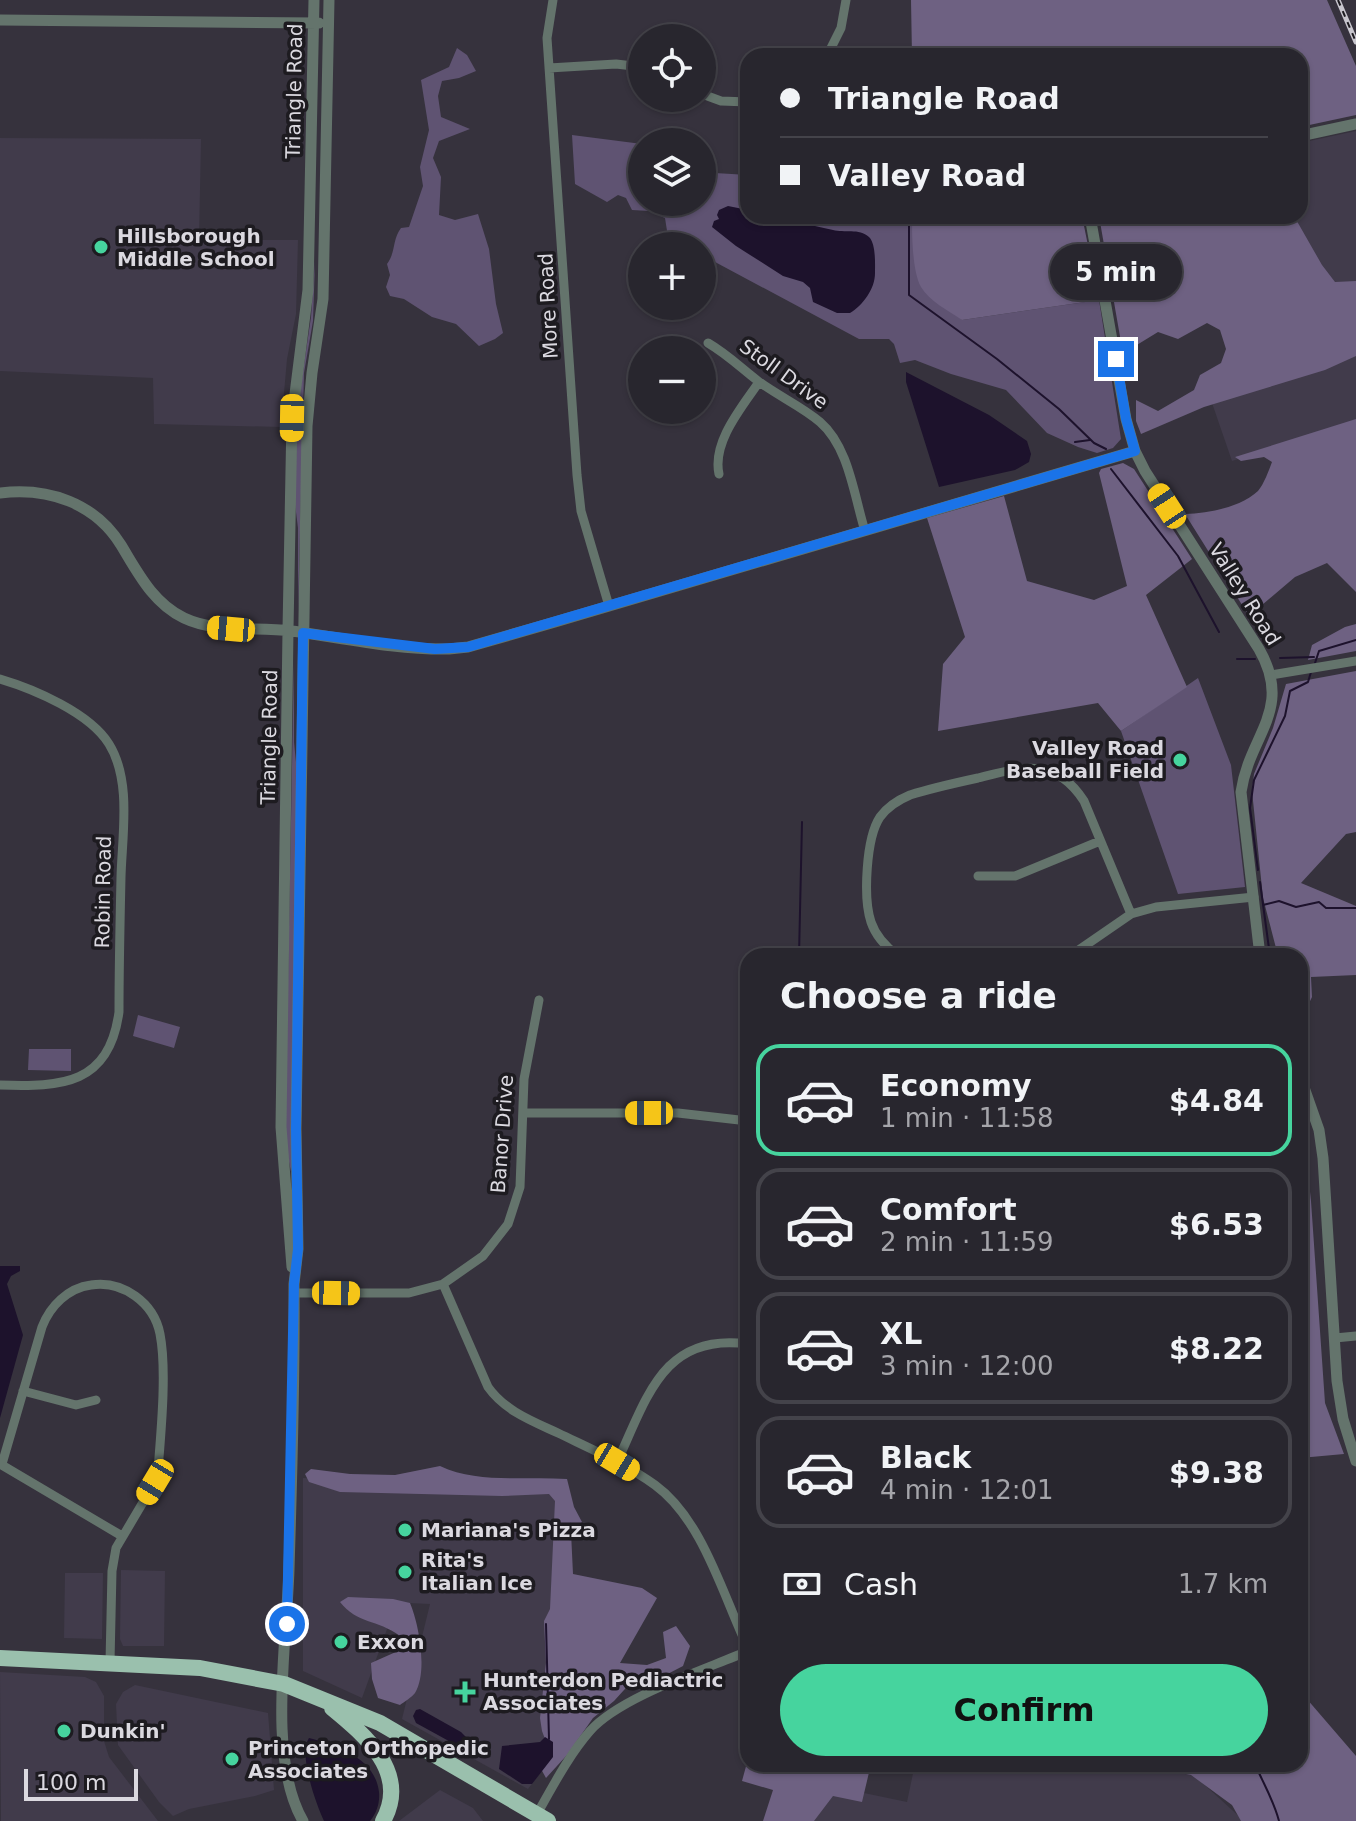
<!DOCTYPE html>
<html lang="en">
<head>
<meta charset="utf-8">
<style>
	:root { --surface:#28262e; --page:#302e36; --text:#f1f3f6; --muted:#a5a5aa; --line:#44434a; --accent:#46d49e }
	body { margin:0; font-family:"DejaVu Sans",sans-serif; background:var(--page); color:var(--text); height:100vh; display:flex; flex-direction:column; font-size:30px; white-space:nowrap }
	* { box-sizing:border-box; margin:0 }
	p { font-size:26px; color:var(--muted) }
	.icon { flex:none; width:44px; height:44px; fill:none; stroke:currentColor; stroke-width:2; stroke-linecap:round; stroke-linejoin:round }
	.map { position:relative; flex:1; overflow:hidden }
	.panel { position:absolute; left:740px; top:948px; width:568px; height:824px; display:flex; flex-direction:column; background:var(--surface); border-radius:24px; box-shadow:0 2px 6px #0004,0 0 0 2px var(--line) }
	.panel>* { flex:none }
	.hud { position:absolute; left:740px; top:48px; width:568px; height:176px; border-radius:24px; box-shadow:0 2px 6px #0004,0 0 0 2px var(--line); display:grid; align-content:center; height:176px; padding:0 40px; background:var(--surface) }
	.fabs { position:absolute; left:628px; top:24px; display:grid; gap:16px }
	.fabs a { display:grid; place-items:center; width:88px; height:88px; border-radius:50%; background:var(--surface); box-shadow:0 2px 6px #0004,0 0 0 2px var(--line); font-size:40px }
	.scale { position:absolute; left:24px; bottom:20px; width:114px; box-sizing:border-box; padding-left:8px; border:4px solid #dbd9e0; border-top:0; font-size:22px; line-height:28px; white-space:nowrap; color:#dbd9e0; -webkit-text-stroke:6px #1d1b20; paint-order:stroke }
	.end { position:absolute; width:36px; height:36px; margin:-18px; border:10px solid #1a73e8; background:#fff; box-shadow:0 0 0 4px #fff }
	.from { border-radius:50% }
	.bubble { position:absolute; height:56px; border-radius:28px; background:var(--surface); box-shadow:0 2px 6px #0004,0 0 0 2px var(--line); font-size:26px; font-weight:600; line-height:56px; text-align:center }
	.car { position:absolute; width:24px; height:48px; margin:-24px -12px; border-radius:10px; box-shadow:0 0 6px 2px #0007; background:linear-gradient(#f5c518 24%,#345 0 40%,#f5c518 0 76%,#345 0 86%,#f5c518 0) }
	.hud b { display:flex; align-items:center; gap:28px; height:76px; font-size:30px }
	.hud b+b { border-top:2px solid var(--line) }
	.hud i { width:20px; height:20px; background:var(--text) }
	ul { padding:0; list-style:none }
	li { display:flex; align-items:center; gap:24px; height:112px; margin:0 16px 12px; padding:0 24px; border:4px solid var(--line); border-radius:24px }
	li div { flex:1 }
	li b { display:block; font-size:30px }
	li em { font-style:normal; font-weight:600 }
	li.active { border-color:var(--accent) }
	li>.icon { width:72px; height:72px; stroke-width:1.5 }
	h2 { padding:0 40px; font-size:36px; line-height:96px }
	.pay { display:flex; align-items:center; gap:20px; height:88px; padding:0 40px; font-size:30px }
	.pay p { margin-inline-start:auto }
	.primary-button { display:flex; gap:16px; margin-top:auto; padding:16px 40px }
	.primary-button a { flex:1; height:92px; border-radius:48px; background:var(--accent); color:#111; font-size:32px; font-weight:600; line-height:92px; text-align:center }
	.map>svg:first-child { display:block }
	.built { fill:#413b4b }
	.green { fill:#5f5372 }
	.forest { fill:#6e6182 }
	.water { fill:#1d122c }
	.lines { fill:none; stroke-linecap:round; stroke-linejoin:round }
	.stream { stroke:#1d122c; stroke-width:2 }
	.minor { stroke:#64746c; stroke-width:9 }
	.tertiary { stroke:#64746c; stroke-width:11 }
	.trunk { stroke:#9ac0ad; stroke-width:16 }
	.rail-casing { stroke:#c8c6ce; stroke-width:5 }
	.rail { stroke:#1d1b20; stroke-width:2; stroke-dasharray:6; stroke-linecap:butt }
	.route { stroke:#1a73e8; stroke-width:10 }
	.poi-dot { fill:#46d49e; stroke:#1d1b20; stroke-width:3 }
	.labels { text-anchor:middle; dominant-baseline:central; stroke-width:7; stroke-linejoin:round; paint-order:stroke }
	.street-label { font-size:20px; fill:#dbd9e0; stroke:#1d1b20 }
	.poi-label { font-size:20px; font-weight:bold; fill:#dbd9e0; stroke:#1d1b20; text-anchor:start }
</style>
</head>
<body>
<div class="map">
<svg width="1356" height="1821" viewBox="0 0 1356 1821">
	<rect width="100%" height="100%" fill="#36323d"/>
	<!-- built -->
	<path class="built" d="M 1356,131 L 1356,287 L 1327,297 L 1295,216 L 1300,216 L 1300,143 Z
		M 0,138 L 201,139 L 199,240 L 298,240 L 296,314 L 287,359 L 281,427 L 154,424 L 153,378 L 0,371 Z
		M 1356,351 L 1356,421 L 1232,461 L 1212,403 Z
		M 303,1478 L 563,1490 L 550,1760 L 528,1789 L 402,1719 L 430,1604 L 343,1600 L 390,1621 L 362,1698 L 303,1671 Z
		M 121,1570 L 165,1571 L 164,1646 L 123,1646 L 120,1639 Z
		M 65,1573 L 103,1573 L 102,1639 L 64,1638 Z
		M 0,1672 L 85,1677 L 96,1682 L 104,1696 L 104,1741 L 109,1757 L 158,1821 L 1,1821 Z
		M 135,1685 L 268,1713 L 274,1790 L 255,1796 L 189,1809 L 173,1816 L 159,1802 L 118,1745 L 116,1704 L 123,1692 Z
		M 915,1764 L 1136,1764 L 1195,1776 L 1244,1821 L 810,1821 L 821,1784 L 907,1802 Z
		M 440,1790 L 473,1808 L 483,1821 L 399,1821 Z"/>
	<!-- green -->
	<path class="green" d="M 457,48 L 467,55 L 476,71 L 459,78 L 442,81 L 438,96 L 441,117 L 470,129 L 439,141 L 433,158 L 441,177 L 439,215 L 455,220 L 478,214 L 489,249 L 496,304 L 503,333 L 495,339 L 479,346 L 456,324 L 432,317 L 404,299 L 390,296 L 386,287 L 390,275 L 387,264 C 396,252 392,240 401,228 L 409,227 L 423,186 L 420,167 L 429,130 L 421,80 L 449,67 Z
		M 572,135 L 642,144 L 642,202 L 702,202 L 702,168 L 715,173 L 748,175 L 748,216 L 912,216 L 915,260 L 962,320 L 1099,300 L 1121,439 L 1113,448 L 1097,453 L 1078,447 L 1047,433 L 1006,390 L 951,374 L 915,360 L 900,363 L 894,344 L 889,339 L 859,339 L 702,255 L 702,246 L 686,246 L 668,237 L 665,218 L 649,211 L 632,210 L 626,198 L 618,195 L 607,202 L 575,184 Z
		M 315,261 L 313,321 L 304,373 L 298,610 L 298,528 L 295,504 L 297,412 L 311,317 Z
		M 294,660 L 294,742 L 297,772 L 291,1172 L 285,1141 Z
		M 1198,678 L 1231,765 L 1245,887 L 1178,894 L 1121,731 Z
		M 138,1015 L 180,1027 L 174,1048 L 133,1036 Z
		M 29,1049 L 71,1049 L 71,1071 L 28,1070 Z"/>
	<!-- forest -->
	<path class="forest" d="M 911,0 L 1327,0 L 1356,66 L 1356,115 L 1300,127 L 1300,56 L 1191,56 L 1147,49 L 1129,56 L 912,56 Z
		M 912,216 L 1082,216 L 1099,300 L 962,320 C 949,311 929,301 921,287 C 912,271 912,234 912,216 Z
		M 1099,216 L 1294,216 L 1322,265 L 1335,282 L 1356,281 L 1356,356 L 1325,370 L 1204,407 L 1141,434 L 1136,421 L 1136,400 L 1158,411 L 1194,390 L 1200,375 L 1221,363 L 1226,349 L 1220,330 L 1207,323 L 1178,339 L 1158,332 L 1127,351 L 1122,348 Z
		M 1356,419 L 1356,592 L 1327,563 L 1295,577 L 1249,616 L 1185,514 C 1209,513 1239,508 1258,491 C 1264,484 1269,470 1272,462 L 1264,457 L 1241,461 L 1235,457 Z
		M 1123,463 L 1134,469 L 1192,559 L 1146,595 L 1187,687 L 1121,731 L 1098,703 L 938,731 L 943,664 L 965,637 L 927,518 L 1004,496 L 1027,581 L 1094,600 L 1127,586 L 1099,473 L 1101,469 Z
		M 1356,624 L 1356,651 L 1308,660 L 1312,645 L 1345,627 Z
		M 1356,671 L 1356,832 L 1346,834 L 1301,883 L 1356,906 L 1356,975 L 1311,977 L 1312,997 L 1300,1022 L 1300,956 L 1272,956 L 1276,948 L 1263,898 L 1252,791 L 1254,774 L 1273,728 L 1286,684 Z
		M 1300,1123 L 1304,1136 L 1311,1201 L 1325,1403 L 1344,1454 L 1300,1458 Z
		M 440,1466 C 478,1484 525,1476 567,1479 L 574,1507 L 582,1522 L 571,1532 L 573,1574 L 642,1588 L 657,1598 L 620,1663 L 647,1665 L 666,1658 L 663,1632 L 676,1626 L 690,1646 L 683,1666 L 656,1680 L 634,1679 L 614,1701 L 593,1718 L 567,1755 L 546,1778 L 541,1769 L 548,1747 L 542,1731 L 540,1718 L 546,1663 L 544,1621 L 550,1609 L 555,1501 L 549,1494 L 502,1496 L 340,1492 L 309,1482 L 305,1474 L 311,1469 L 350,1474 L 395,1475 Z
		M 348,1597 L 393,1599 L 410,1603 C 419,1624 428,1672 415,1693 C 412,1697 404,1702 400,1705 L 378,1698 L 372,1679 L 371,1663 L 398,1651 L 401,1644 L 400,1636 C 377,1619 357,1624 340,1602 Z
		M 1300,1691 L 1356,1756 L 1356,1821 L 1241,1821 L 1232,1805 L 1191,1775 L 1134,1764 L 1300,1764 Z
		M 748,1759 L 748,1764 L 871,1764 L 862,1802 L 833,1796 L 814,1821 L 763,1821 L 773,1790 L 742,1781 Z"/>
	<!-- water -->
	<path class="water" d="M 728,206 L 748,210 L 748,216 C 779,216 804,224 833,230 C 844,233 859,228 869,237 C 876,244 875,263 875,273 C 875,289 863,305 850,313 L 837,313 L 813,302 L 810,288 L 803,282 L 783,276 L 736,246 L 712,227 L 714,221 L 719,219 L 717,215 L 719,210 Z
		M 906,372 L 989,415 L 1027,441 L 1031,454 L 1029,462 L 1015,470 L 939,487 L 906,382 Z
		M 0,1266 L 20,1266 L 20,1271 L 11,1276 L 7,1284 L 23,1335 L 0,1418 Z
		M 420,1709 L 461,1732 L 470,1741 L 467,1751 L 416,1723 L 413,1716 L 416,1710 Z
		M 545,1737 L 553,1742 L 553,1757 L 532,1784 L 522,1784 L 499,1769 L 502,1746 L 540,1742 Z
		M 309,1738 C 338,1746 375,1758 379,1792 C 380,1802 377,1813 370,1821 L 324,1821 C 316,1804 298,1754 309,1738 Z"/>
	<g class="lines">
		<!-- stream -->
		<path class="stream" d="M 909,216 L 909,295 L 997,359 L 1059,409 L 1094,443 L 1106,449
			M 1075,442 L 1090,440
			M 1111,469 L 1178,556 L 1219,632
			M 1280,658 L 1314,657
			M 1237,659 L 1255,659
			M 1315,663 L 1319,651 L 1356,640
			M 1258,870 L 1250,808 L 1254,780 L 1285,716 L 1290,691 L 1308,682 L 1311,672
			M 1260,882 L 1270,956
			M 1263,905 L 1279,901 L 1296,907 L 1319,902 L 1326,908 L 1356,908
			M 799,956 L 802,822
			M 546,1624 L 549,1739
			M 1255,1764 C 1263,1783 1274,1801 1279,1821"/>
		<!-- minor -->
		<path class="minor" d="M 553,0 L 547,38 L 577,475 L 581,511 L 609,606
			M 827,56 L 841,28 L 846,0
			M 549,68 L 616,64 L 642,67
			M 702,94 L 721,101 L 748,102
			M 708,343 C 727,354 741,368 758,381 C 778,396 801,406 820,422 C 849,447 854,496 865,531
			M 719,474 C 712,442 742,407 759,382
			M 1271,675 L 1356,661
			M 0,679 C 34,689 90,713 109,744 C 132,781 122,836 121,877 C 120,922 119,967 119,1012 C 109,1085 62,1087 0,1085
			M 978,876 L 1015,876 L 1100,841
			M 898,956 C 886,947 876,937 871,922 C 863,898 866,838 880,817 C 888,806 898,800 910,795 C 932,788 955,783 978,778 C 1022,767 1055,756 1084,801 L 1131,914
			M 1070,956 L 1131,914 L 1156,907 L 1254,897
			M 523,1113 L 678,1113 L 748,1121
			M 443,1284 L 488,1387 C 505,1411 532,1421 558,1433 C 591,1449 626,1464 655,1485 C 703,1520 723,1596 748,1648
			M 294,1293 L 409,1293 L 443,1284 L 483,1256 L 508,1224 L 520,1187 L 524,1079 L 539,1000
			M 1335,1338 L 1356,1336
			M 23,1391 L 76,1405 L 96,1400
			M 617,1462 C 647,1398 663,1332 748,1344
			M 0,1464 L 122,1536
			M 2,1464 L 42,1327 C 50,1306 68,1288 91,1285 C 123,1280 154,1303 160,1334 C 167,1370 161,1432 158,1470 L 155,1482 L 116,1548 L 112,1571 L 110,1662
			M 537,1814 C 553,1786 569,1755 590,1731 C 620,1697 704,1670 748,1651"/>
		<!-- tertiary -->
		<path class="tertiary" d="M 0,20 L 319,23
			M 1300,136 L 1356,124
			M 1090,216 L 1126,419 L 1135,451 L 1145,471 L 1259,649 C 1294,710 1249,735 1241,792 L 1260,956
			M 0,493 C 48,487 95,503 121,545 C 138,573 153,603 184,618 C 218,634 255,626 292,631 C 343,638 397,650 449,649 L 468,647 L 555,622 L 1135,451
			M 1300,1076 L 1319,1130 L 1323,1158 L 1337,1381 L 1343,1419 L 1356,1461
			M 292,1267 L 281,1127 L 288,630 L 292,418 L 308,290 L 314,0
			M 303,1821 C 267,1759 287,1641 289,1569 C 292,1474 295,1379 294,1284 L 298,1249 L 296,1129 L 307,426 L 312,373 L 323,299 L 329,0"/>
		<!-- trunk -->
		<path class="trunk" d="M 0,1658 L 200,1668 L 284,1684 L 380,1723 L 548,1821
			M 332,1708 C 365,1735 410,1773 383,1821"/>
		<!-- rail casing -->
		<g class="rail-casing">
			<path id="rail" d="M 1338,0 L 1356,42"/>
		</g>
		<!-- rail -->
		<use href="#rail" class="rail"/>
	</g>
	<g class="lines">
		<!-- route -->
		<path class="route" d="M 287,1624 L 294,1284 L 298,1249 L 296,1129 L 303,633 L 435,649 L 468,647 L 1135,451 L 1126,419 L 1116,359"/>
	</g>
	<!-- markers -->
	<g class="poi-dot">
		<circle cx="101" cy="247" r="8"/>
		<circle cx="1180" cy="760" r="8"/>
		<circle cx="405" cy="1530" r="8"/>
		<circle cx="405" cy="1572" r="8"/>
		<circle cx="341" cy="1642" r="8"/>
		<path d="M461 1680h8v8h8v8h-8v8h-8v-8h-8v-8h8z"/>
		<circle cx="64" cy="1731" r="8"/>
		<circle cx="232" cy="1759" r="8"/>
	</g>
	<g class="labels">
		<!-- street labels -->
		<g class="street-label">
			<text transform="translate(294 91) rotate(-89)">Triangle Road</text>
			<text transform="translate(548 306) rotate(-93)">More Road</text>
			<text transform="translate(784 374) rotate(36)">Stoll Drive</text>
			<text transform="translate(1245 594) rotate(58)">Valley Road</text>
			<text transform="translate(269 737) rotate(-89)">Triangle Road</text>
			<text transform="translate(103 892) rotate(-89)">Robin Road</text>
			<text transform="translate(502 1134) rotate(-86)">Banor Drive</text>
		</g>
		<!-- poi labels -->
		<g class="poi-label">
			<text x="117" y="236">Hillsborough<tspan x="117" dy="23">Middle School</tspan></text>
			<text x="1164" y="748" text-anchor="end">Valley Road<tspan x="1164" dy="23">Baseball Field</tspan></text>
			<text x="421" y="1530">Mariana's Pizza</text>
			<text x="421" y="1560">Rita's<tspan x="421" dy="23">Italian Ice</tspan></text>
			<text x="357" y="1642">Exxon</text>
			<text x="483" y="1680">Hunterdon Pediactric<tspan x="483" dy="23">Associates</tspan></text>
			<text x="80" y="1731">Dunkin'</text>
			<text x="248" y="1748">Princeton Orthopedic<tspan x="248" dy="23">Associates</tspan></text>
		</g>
	</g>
</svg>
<div class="fabs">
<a><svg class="icon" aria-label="locate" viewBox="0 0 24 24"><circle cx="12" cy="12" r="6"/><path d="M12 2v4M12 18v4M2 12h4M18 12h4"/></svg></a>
<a><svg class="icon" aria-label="layers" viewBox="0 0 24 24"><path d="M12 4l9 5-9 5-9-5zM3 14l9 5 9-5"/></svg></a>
<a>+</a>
<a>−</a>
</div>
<div class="scale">100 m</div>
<i class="end from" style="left:287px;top:1624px"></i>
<i class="end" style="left:1116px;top:359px"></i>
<div class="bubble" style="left:1050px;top:244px;width:132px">5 min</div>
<i class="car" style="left:292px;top:418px;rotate:181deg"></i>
<i class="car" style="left:1167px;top:506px;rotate:327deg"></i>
<i class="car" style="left:231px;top:629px;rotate:275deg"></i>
<i class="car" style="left:649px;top:1113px;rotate:270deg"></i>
<i class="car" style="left:336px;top:1293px;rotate:91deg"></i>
<i class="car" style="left:617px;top:1462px;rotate:121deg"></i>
<i class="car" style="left:155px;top:1482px;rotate:211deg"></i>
<div class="hud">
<b><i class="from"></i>Triangle Road</b>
<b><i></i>Valley Road</b>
</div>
<section class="panel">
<h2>Choose a ride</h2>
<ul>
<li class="active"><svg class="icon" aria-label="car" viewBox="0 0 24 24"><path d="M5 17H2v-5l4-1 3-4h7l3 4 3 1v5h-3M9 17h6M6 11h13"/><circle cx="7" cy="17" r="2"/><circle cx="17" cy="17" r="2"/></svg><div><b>Economy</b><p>1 min · 11:58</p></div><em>$4.84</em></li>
<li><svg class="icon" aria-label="car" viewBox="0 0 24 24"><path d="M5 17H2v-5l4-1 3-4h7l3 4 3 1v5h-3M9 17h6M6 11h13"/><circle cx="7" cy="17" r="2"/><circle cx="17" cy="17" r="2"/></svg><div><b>Comfort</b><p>2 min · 11:59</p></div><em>$6.53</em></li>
<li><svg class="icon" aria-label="car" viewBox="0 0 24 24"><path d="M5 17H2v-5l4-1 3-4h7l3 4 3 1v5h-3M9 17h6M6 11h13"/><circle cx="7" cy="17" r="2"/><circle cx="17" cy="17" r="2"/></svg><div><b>XL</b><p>3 min · 12:00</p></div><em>$8.22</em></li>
<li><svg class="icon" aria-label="car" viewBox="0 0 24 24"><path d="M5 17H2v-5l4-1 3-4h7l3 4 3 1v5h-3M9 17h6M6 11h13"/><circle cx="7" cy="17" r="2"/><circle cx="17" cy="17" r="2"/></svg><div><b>Black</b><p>4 min · 12:01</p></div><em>$9.38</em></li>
</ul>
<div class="pay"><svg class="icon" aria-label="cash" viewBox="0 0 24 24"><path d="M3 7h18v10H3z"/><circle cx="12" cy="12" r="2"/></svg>Cash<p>1.7 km</p></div>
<div class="primary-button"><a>Confirm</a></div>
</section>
</div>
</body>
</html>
